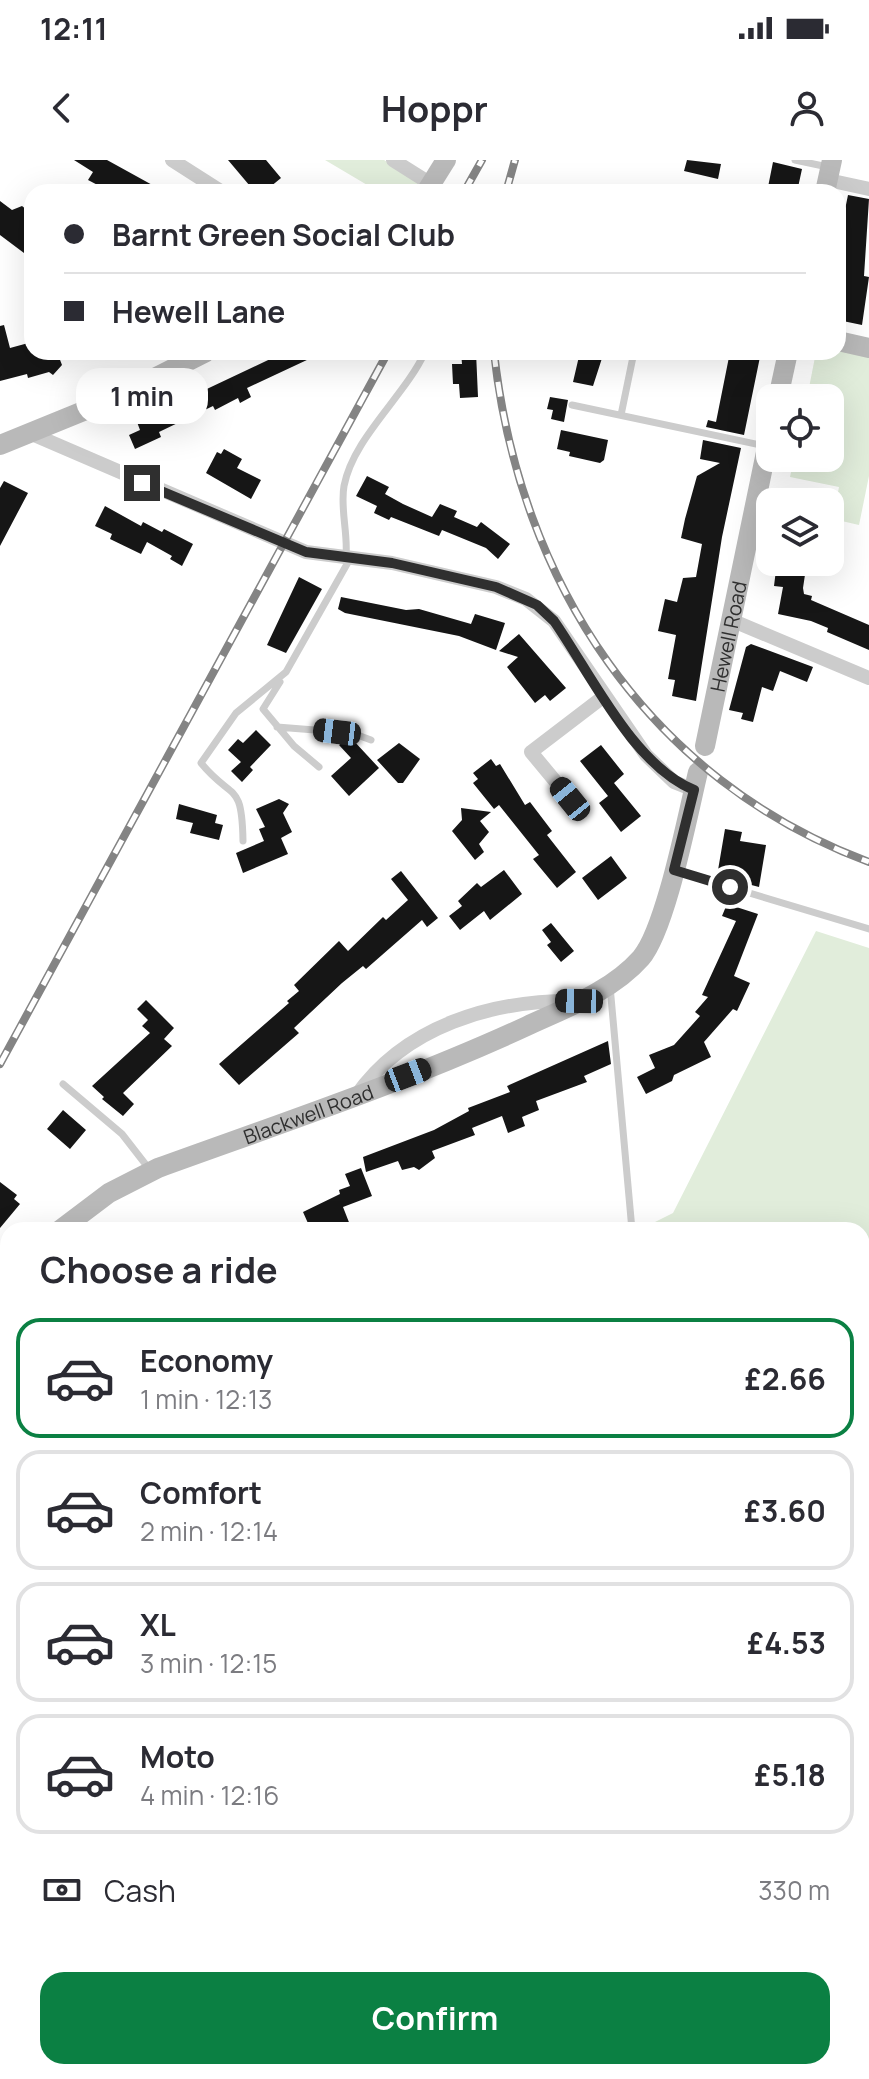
<!DOCTYPE html>
<html lang="en">
<head>
<meta charset="utf-8">
<style>
	:root { --surface:#fff; --page:#f2f2f3; --text:#2b2b33; --muted:#7c7c81; --line:#e1e1e2; --accent:#0b8043 }
	body { margin:0; font-family:Manrope,sans-serif; background:var(--page); color:var(--text); height:100vh; display:flex; flex-direction:column; font-size:30px; white-space:nowrap }
	* { box-sizing:border-box; margin:0 }
	p { font-size:26px; color:var(--muted) }
	.icon { flex:none; width:44px; height:44px; fill:none; stroke:currentColor; stroke-width:2; stroke-linecap:round; stroke-linejoin:round }
	.map { position:relative; flex:1; overflow:hidden }
	.sheet { position:absolute; left:0px; top:1062px; width:870px; height:858px; display:flex; flex-direction:column; background:var(--surface); border-radius:24px 24px 0 0; box-shadow:0 8px 32px #0002 }
	.sheet>* { flex:none }
	.hud { position:absolute; left:24px; top:24px; width:822px; height:176px; border-radius:24px; box-shadow:0 8px 32px #0002; display:grid; align-content:center; height:176px; padding:0 40px; background:var(--surface) }
	.controls { position:absolute; left:756px; top:224px; display:grid; gap:16px }
	.controls a { display:grid; place-items:center; width:88px; height:88px; border-radius:16px; background:var(--surface); box-shadow:0 8px 32px #0002; font-size:40px }
	.end { position:absolute; width:36px; height:36px; margin:-18px; border:10px solid #2f2f2f; background:#fff; box-shadow:0 0 0 4px #fff }
	.from { border-radius:50% }
	.bubble { position:absolute; height:56px; border-radius:24px; background:var(--surface); box-shadow:0 8px 32px #0002; font-size:26px; font-weight:700; line-height:56px; text-align:center }
	.car { position:absolute; width:24px; height:48px; margin:-24px -12px; border-radius:10px; box-shadow:0 0 6px 2px #0007; background:linear-gradient(#222 24%,#8ab4d8 0 40%,#222 0 76%,#8ab4d8 0 86%,#222 0) }
	.hud b { display:flex; align-items:center; gap:28px; height:76px; font-size:30px }
	.hud b+b { border-top:2px solid var(--line) }
	.hud i { width:20px; height:20px; background:var(--text) }
	ul { padding:0; list-style:none }
	li { display:flex; align-items:center; gap:24px; height:120px; margin:0 16px 12px; padding:0 24px; border:4px solid var(--line); border-radius:24px }
	li div { flex:1 }
	li b { display:block; font-size:30px }
	li em { font-style:normal; font-weight:700 }
	li.selected { border-color:var(--accent) }
	li>.icon { width:72px; height:72px; stroke-width:1.5 }
	h2 { padding:0 40px; font-size:36px; line-height:96px }
	.pay { display:flex; align-items:center; gap:20px; height:88px; padding:0 40px; font-size:30px }
	.pay p { margin-inline-start:auto }
	.cta { display:flex; gap:16px; margin-top:auto; padding:16px 40px }
	.cta a { flex:1; height:92px; border-radius:24px; background:var(--accent); color:#fff; font-size:32px; font-weight:700; line-height:92px; text-align:center }
	.status { display:flex; justify-content:space-between; align-items:center; height:56px; padding:0 40px; background:var(--surface); direction:ltr }
	.status svg { height:22px; fill:currentColor }
	header { display:flex; justify-content:space-between; align-items:center; height:104px; padding:0 40px; background:var(--surface); font-size:36px; font-weight:700 }
	.map>svg:first-child { display:block }
	.green { fill:#e1eddb }
	.building { fill:#161616 }
	.lines { fill:none; stroke-linecap:round; stroke-linejoin:round }
	.lane { stroke:#ccc; stroke-width:7 }
	.street { stroke:#ccc; stroke-width:14 }
	.secondary { stroke:#b9b9b9; stroke-width:20 }
	.highway { stroke:#969696; stroke-width:24 }
	.rail-casing { stroke:#848484; stroke-width:8 }
	.rail { stroke:#fff; stroke-width:5; stroke-dasharray:15; stroke-linecap:butt }
	.route { stroke:#2f2f2f; stroke-width:10 }
	.labels { text-anchor:middle; dominant-baseline:central; stroke-width:8; stroke-linejoin:round; paint-order:stroke }
	.street-label { font-size:20px; fill:#2f2f2f; stroke:#fff }
</style>
</head>
<body>
<div class="status"><b>12:11</b><svg viewBox="0 0 49 12"><path d="M0 12V9h3v3zM5 12V6h3v6zM10 12V3h3v9zM15 12V0h3v12zM26 1h20v11H26zM47 4h2v5h-2z"/></svg></div>
<header><svg class="icon" aria-label="back" viewBox="0 0 24 24"><path d="M15 5l-7 7 7 7"/></svg>Hoppr<svg class="icon" aria-label="person" viewBox="0 0 24 24"><circle cx="12" cy="8" r="4"/><path d="M4 21q1-7 8-7t8 7"/></svg></header>
<div class="map">
<svg width="869" height="1919" viewBox="0 0 869 1919">
	<rect width="100%" height="100%" fill="#fff"/>
	<!-- green -->
	<path class="green" d="M 325,0 L 384,0 L 419,22 L 413,32 L 379,32 Z
		M 838,190 L 869,197 L 869,316 L 859,365 L 833,359 L 839,327 L 790,317 L 794,298 L 830,298 L 830,238 L 807,238 L 816,192 Z
		M 816,771 L 869,788 L 869,1715 L 862,1717 L 862,1070 L 639,1070 L 673,1053 Z
		M 8,1542 L 8,1741 L 0,1734 L 0,1554 Z
		M 0,1846 L 8,1846 L 8,1912 L 195,1912 L 176,1919 L 0,1919 Z"/>
	<!-- building -->
	<path class="building" d="M 74,0 L 107,0 L 165,32 L 111,32 L 88,20 L 93,12 Z
		M 228,0 L 266,0 L 281,18 L 264,32 L 255,32 Z
		M 687,0 L 721,4 L 718,19 L 684,11 Z
		M 773,2 L 802,9 L 797,32 L 767,32 Z
		M 848,35 L 869,39 L 864,116 L 869,117 L 862,165 L 838,160 L 838,84 Z
		M 0,41 L 12,50 L 22,46 L 27,50 L 32,62 L 32,99 L 0,75 Z
		M 4,165 L 10,188 L 32,182 L 32,192 L 57,192 L 62,205 L 53,215 L 49,212 L 28,218 L 27,214 L 0,221 L 0,166 Z
		M 285,192 L 324,192 L 247,228 L 251,237 L 240,243 L 238,238 L 215,250 L 213,246 L 159,272 L 161,277 L 135,289 L 129,275 L 140,270 L 137,262 Z
		M 461,192 L 476,192 L 478,237 L 460,238 L 459,224 L 453,224 L 452,204 L 462,204 Z
		M 580,192 L 604,192 L 593,226 L 573,222 Z
		M 730,192 L 761,192 L 744,275 L 706,267 L 708,260 L 716,262 Z
		M 550,237 L 568,240 L 564,262 L 551,259 L 553,250 L 547,249 Z
		M 561,270 L 608,280 L 604,300 L 600,303 L 569,296 L 570,292 L 557,289 Z
		M 703,280 L 741,288 L 722,377 L 696,541 L 672,536 L 675,520 L 668,519 L 676,475 L 658,471 L 665,439 L 677,442 L 683,418 L 696,417 L 702,384 L 681,378 L 685,359 L 697,316 L 720,303 L 700,299 Z
		M 224,289 L 242,299 L 237,308 L 261,320 L 251,339 L 206,313 L 217,292 L 221,294 Z
		M 367,316 L 389,327 L 385,334 L 403,344 L 432,357 L 440,344 L 457,351 L 454,357 L 477,367 L 481,362 L 510,384 L 498,399 L 486,388 L 442,370 L 439,376 L 391,357 L 389,360 L 374,353 L 377,346 L 356,336 Z
		M 4,321 L 28,333 L 0,386 L 0,328 Z
		M 105,346 L 141,366 L 143,362 L 162,372 L 164,369 L 193,384 L 182,406 L 170,399 L 172,396 L 147,382 L 141,394 L 110,379 L 112,374 L 95,366 Z
		M 777,402 L 796,402 L 795,407 L 806,408 L 803,428 L 804,434 L 812,436 L 811,440 L 869,465 L 869,490 L 827,472 L 828,468 L 811,461 L 778,454 L 783,427 L 774,426 Z
		M 299,417 L 322,429 L 286,493 L 267,485 Z
		M 341,437 L 406,450 L 419,449 L 471,464 L 475,454 L 505,463 L 496,490 L 459,476 L 345,453 L 338,449 Z
		M 519,474 L 566,528 L 550,541 L 545,535 L 535,543 L 507,507 L 518,497 L 499,491 Z
		M 751,484 L 813,507 L 807,522 L 780,511 L 773,531 L 762,527 L 753,562 L 741,559 L 743,553 L 729,550 L 746,487 Z
		M 256,570 L 271,585 L 250,607 L 253,610 L 242,622 L 231,611 L 241,602 L 228,590 L 238,579 L 243,583 Z
		M 346,579 L 353,580 L 379,608 L 349,636 L 331,616 L 351,598 L 339,585 Z
		M 399,583 L 420,599 L 403,623 L 398,623 L 377,600 Z
		M 601,585 L 624,614 L 614,623 L 641,656 L 621,672 L 599,643 L 608,636 L 580,601 Z
		M 491,599 L 496,606 L 500,604 L 525,645 L 530,642 L 552,671 L 547,675 L 576,712 L 557,728 L 533,699 L 539,695 L 499,645 L 494,649 L 473,623 L 478,619 L 473,613 Z
		M 279,639 L 289,644 L 283,653 L 292,672 L 281,678 L 288,694 L 243,713 L 236,693 L 264,681 L 259,669 L 265,667 L 256,649 Z
		M 179,644 L 217,655 L 215,663 L 223,665 L 219,680 L 190,673 L 193,663 L 176,659 Z
		M 461,648 L 491,652 L 480,661 L 489,672 L 479,684 L 484,692 L 475,700 L 452,671 L 462,660 Z
		M 725,669 L 742,672 L 740,681 L 766,685 L 759,727 L 717,716 Z
		M 611,696 L 627,718 L 598,740 L 582,718 Z
		M 504,710 L 522,734 L 490,760 L 484,751 L 460,770 L 449,756 L 462,746 L 458,741 L 477,723 L 481,727 Z
		M 401,711 L 438,758 L 427,767 L 422,760 L 366,809 L 363,806 L 342,823 L 294,868 L 299,873 L 239,925 L 219,904 L 289,843 L 287,841 L 299,831 L 294,825 L 339,781 L 348,791 L 383,757 L 386,760 L 408,740 L 391,719 Z
		M 727,744 L 758,754 L 734,816 L 750,823 L 737,851 L 733,849 L 704,882 L 711,897 L 674,915 L 672,921 L 646,934 L 637,917 L 655,908 L 649,895 L 674,885 L 700,856 L 695,852 L 708,837 L 702,835 L 736,761 L 722,756 Z
		M 551,763 L 574,791 L 561,802 L 547,785 L 551,782 L 542,770 Z
		M 146,840 L 174,868 L 164,879 L 172,886 L 123,933 L 134,944 L 123,956 L 102,939 L 104,937 L 92,926 L 150,873 L 142,866 L 148,860 L 137,849 Z
		M 608,881 L 611,904 L 584,916 L 587,922 L 536,941 L 539,950 L 522,957 L 525,966 L 508,973 L 502,956 L 472,968 L 475,975 L 432,991 L 435,998 L 419,1010 L 414,1007 L 402,1010 L 398,1001 L 366,1012 L 363,997 L 434,970 L 469,951 L 468,948 L 510,932 L 507,926 Z
		M 63,950 L 86,970 L 70,989 L 47,969 Z
		M 361,1008 L 372,1036 L 343,1047 L 352,1070 L 311,1070 L 303,1052 L 340,1034 L 339,1030 L 350,1026 L 345,1014 Z
		M 0,1022 L 17,1035 L 14,1039 L 20,1044 L 0,1068 Z"/>
	<g class="lines">
		<!-- lane -->
		<path class="lane" d="M 795,0 L 828,7
			M 700,32 L 708,32
			M 572,245 L 765,286
			M 621,255 L 634,192
			M 346,395 C 348,373 340,348 344,326 C 353,278 405,236 425,192
			M 280,522 L 263,549 L 294,586 L 319,607
			M 277,567 L 352,573 L 371,580
			M 243,681 C 242,620 232,641 201,603 L 236,553 L 286,512 L 351,397
			M 676,711 L 869,769
			M 610,826 L 632,1070
			M 63,924 L 122,974 L 150,1010"/>
		<!-- street -->
		<path class="street" d="M 172,0 L 222,32
			M 393,0 L 431,24
			M 828,20 L 869,29
			M 32,274 L 306,392 L 392,403 L 496,427 L 526,439 L 554,461 L 646,595 L 674,622 L 694,630
			M 731,460 L 869,518
			M 570,639 L 531,592 L 603,537
			M 356,936 C 405,866 492,840 575,841"/>
		<!-- secondary -->
		<g class="secondary">
			<path d="M 426,32 L 446,0"/>
			<path d="M 825,32 L 832,0"/>
			<path d="M 838,181 L 869,188"/>
			<path d="M 778,238 L 788,192"/>
			<path d="M 0,285 L 113,239 L 206,192"/>
			<path id="s1" d="M 705,586 L 770,273"/>
			<path id="s2" d="M 60,1070 L 109,1033 L 158,1008 C 282,963 408,921 527,866 C 566,848 612,831 641,798 C 666,769 688,653 698,612"/>
			<path d="M 0,1130 L 8,1121"/>
		</g>
		<!-- highway -->
		<path class="highway" d="M 862,1782 L 869,1780
			M 862,1822 L 869,1820
			M 488,1919 L 509,1912
			M 597,1919 L 616,1912"/>
		<!-- rail casing -->
		<g class="rail-casing">
			<path id="rail" d="M 464,32 L 482,0
				M 506,32 L 515,0
				M 494,192 C 519,421 648,620 869,702
				M 0,904 L 388,192"/>
		</g>
		<!-- rail -->
		<use href="#rail" class="rail"/>
	</g>
	<g class="lines">
		<!-- route -->
		<path class="route" d="M 142,323 L 306,392 L 392,403 L 496,427 L 537,445 L 554,461 C 591,514 633,605 694,630 L 674,710 L 730,727"/>
	</g>
	<g class="labels">
		<!-- street labels -->
		<g class="street-label">
			<text stroke="none"><textPath href="#s1" startOffset="112">Hewell Road</textPath></text>
			<text stroke="none"><textPath href="#s2" startOffset="276">Blackwell Road</textPath></text>
		</g>
	</g>
</svg>
<div class="controls">
<a><svg class="icon" aria-label="locate" viewBox="0 0 24 24"><circle cx="12" cy="12" r="6"/><path d="M12 2v4M12 18v4M2 12h4M18 12h4"/></svg></a>
<a><svg class="icon" aria-label="layers" viewBox="0 0 24 24"><path d="M12 4l9 5-9 5-9-5zM3 14l9 5 9-5"/></svg></a>
</div>
<i class="end from" style="left:730px;top:727px"></i>
<i class="end" style="left:142px;top:323px"></i>
<div class="bubble" style="left:76px;top:208px;width:132px">1 min</div>
<i class="car" style="left:337px;top:572px;rotate:277deg"></i>
<i class="car" style="left:570px;top:639px;rotate:321deg"></i>
<i class="car" style="left:579px;top:841px;rotate:271deg"></i>
<i class="car" style="left:408px;top:915px;rotate:69deg"></i>
<div class="hud">
<b><i class="from"></i>Barnt Green Social Club</b>
<b><i></i>Hewell Lane</b>
</div>
<section class="sheet">
<h2>Choose a ride</h2>
<ul>
<li class="selected"><svg class="icon" aria-label="car" viewBox="0 0 24 24"><path d="M5 17H2v-5l4-1 3-4h7l3 4 3 1v5h-3M9 17h6M6 11h13"/><circle cx="7" cy="17" r="2"/><circle cx="17" cy="17" r="2"/></svg><div><b>Economy</b><p>1 min · 12:13</p></div><em>£2.66</em></li>
<li><svg class="icon" aria-label="car" viewBox="0 0 24 24"><path d="M5 17H2v-5l4-1 3-4h7l3 4 3 1v5h-3M9 17h6M6 11h13"/><circle cx="7" cy="17" r="2"/><circle cx="17" cy="17" r="2"/></svg><div><b>Comfort</b><p>2 min · 12:14</p></div><em>£3.60</em></li>
<li><svg class="icon" aria-label="car" viewBox="0 0 24 24"><path d="M5 17H2v-5l4-1 3-4h7l3 4 3 1v5h-3M9 17h6M6 11h13"/><circle cx="7" cy="17" r="2"/><circle cx="17" cy="17" r="2"/></svg><div><b>XL</b><p>3 min · 12:15</p></div><em>£4.53</em></li>
<li><svg class="icon" aria-label="car" viewBox="0 0 24 24"><path d="M5 17H2v-5l4-1 3-4h7l3 4 3 1v5h-3M9 17h6M6 11h13"/><circle cx="7" cy="17" r="2"/><circle cx="17" cy="17" r="2"/></svg><div><b>Moto</b><p>4 min · 12:16</p></div><em>£5.18</em></li>
</ul>
<div class="pay"><svg class="icon" aria-label="cash" viewBox="0 0 24 24"><path d="M3 7h18v10H3z"/><circle cx="12" cy="12" r="2"/></svg>Cash<p>330 m</p></div>
<div class="cta"><a>Confirm</a></div>
</section>
</div>
</body>
</html>
